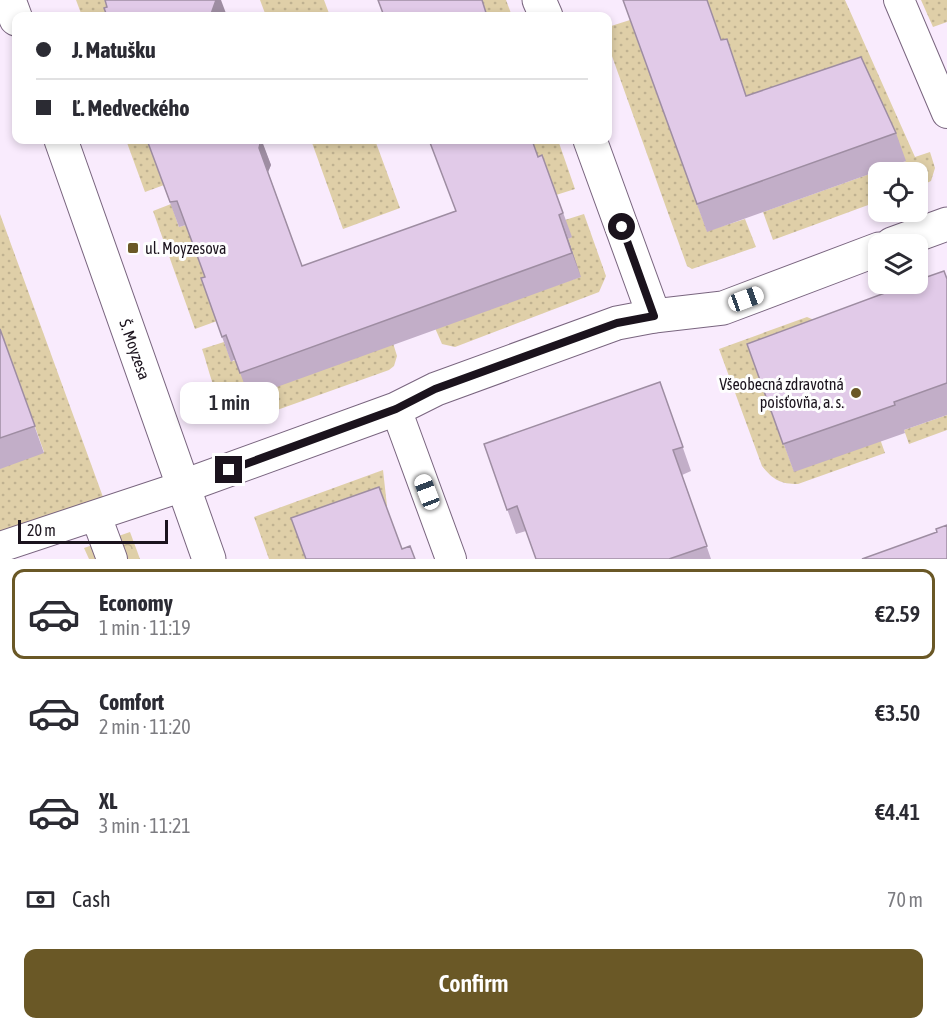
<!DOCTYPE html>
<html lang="en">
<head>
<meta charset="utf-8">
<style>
	:root { --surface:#fff; --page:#f2f2f3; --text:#2b2b33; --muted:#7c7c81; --line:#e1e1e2; --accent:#6a5826 }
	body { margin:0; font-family:"Asap Condensed",sans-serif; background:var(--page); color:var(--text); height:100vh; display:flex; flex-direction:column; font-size:22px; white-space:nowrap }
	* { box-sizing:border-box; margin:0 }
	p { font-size:20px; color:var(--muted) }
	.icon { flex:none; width:33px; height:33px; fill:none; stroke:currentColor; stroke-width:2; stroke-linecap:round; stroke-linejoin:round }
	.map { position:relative; height:559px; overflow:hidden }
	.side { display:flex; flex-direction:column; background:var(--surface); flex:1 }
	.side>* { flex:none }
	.guide { position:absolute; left:12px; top:12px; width:600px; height:132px; border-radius:12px; box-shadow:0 3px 9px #0003; display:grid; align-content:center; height:132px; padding:0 24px; background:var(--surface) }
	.controls { position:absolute; left:868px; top:162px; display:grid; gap:12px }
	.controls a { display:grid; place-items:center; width:60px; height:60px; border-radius:12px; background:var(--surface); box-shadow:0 3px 9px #0003; font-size:30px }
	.scale { position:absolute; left:18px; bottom:15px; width:150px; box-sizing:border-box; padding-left:6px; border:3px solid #1b131d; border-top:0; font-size:16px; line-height:21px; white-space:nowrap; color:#1b131d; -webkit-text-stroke:4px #fefefe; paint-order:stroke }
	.end { position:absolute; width:27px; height:27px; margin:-14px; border:8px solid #1b131d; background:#fff; box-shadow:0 0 0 3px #fff }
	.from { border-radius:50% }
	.bubble { position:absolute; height:42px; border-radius:12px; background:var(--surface); box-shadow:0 3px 9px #0003; font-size:20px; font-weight:600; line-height:42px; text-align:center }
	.car { position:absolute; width:18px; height:36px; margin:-18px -9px; border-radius:8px; box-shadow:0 0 4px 2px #0007; background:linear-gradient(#fff 24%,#345 0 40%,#fff 0 76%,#345 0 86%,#fff 0) }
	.guide b { display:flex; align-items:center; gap:21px; height:57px; font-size:22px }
	.guide b+b { border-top:2px solid var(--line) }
	.guide i { width:15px; height:15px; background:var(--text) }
	ul { padding:10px 0 0; list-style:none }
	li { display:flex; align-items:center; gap:18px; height:90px; margin:0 12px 9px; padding:0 12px; border:3px solid transparent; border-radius:12px }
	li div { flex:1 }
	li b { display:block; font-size:22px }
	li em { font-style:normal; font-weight:600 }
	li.active { border-color:var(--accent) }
	li>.icon { width:54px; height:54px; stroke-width:1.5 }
	.pay { display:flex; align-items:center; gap:15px; height:66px; padding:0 24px; font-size:22px }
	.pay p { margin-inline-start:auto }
	.cta { display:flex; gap:12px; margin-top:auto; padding:12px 24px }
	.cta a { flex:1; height:69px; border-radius:12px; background:var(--accent); color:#fff; font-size:24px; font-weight:600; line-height:69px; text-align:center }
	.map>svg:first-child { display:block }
	.grass { fill:url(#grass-dots) }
	.park { fill:url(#park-crowns) }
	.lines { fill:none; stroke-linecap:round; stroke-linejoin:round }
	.lane-casing { stroke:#79657f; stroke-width:32 }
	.street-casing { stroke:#79657f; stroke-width:35 }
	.lane { stroke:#fff; stroke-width:30 }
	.street { stroke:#fff; stroke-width:33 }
	.wall { fill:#c2aec8 }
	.shaded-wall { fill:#9e8da2 }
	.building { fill:#e1cae8; stroke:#9e8da2; stroke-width:1.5 }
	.route { stroke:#1b131d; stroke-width:8 }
	.poi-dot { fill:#6a5826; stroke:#fefefe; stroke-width:2 }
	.labels { text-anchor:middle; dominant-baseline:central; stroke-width:6; stroke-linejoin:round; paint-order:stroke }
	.poi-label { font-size:16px; fill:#1b131d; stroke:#fefefe; text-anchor:start }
	.street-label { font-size:16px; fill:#1b131d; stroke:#fefefe }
</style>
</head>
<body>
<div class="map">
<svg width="947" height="559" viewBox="0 0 947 559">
	<defs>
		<pattern id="grass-dots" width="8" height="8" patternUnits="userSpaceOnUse" patternTransform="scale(1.5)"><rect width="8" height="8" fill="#dfcfa8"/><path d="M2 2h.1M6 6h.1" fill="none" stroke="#bfb190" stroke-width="1.8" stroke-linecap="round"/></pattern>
		<pattern id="park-crowns" width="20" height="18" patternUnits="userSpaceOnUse" patternTransform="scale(1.5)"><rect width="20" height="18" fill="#dfcfa8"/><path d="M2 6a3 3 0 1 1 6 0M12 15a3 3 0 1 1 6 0" fill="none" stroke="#bfb190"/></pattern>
	</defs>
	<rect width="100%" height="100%" fill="#f9ebfd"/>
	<!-- grass -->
	<path class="grass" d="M 76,0 L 105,0 L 111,16 L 82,16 Z
		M 260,0 L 324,0 L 330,16 L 266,16 Z
		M 481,0 L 506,0 L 512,16 L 487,16 Z
		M 707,0 L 845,0 L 915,157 L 930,152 L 935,168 L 931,181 L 918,187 L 918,172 L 879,172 L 879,201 L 773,240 L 763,212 L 906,161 L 756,124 L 731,68 Z
		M 921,0 L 947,0 L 947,22 L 933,27 Z
		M 630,20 L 707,231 L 745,219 L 756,247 L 692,269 L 687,266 L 608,45 L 608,27 Z
		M 126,140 L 155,140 L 164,185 L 145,192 Z
		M 311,140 L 375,140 L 400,208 L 343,229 Z
		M 532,140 L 558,140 L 575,189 L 556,195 L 547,181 Z
		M 171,204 L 179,227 L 186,225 L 214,302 L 217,321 L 195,329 L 153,211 Z
		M 0,214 L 103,497 L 0,532 L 0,454 L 44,452 L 0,329 Z
		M 584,214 L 606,276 L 599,292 L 455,347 L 442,344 L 435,328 L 580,277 L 568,239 L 571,237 L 565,220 Z
		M 807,317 L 840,331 L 757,372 L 794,471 L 880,439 L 885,453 L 798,484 C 781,484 773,480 762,466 L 719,349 Z
		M 224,342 L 231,361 L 393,343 L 397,356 L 394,366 L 389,370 L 249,420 C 217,419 211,374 202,349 Z
		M 947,415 L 947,430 L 909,444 L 904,430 Z
		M 383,470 L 387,506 L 306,559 L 269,559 L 254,517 Z"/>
	<!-- park -->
	<path class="park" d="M 130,532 L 140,559 L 89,559 L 84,548 Z"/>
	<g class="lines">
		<!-- lane casing -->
		<g class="lane-casing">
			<path id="lane" d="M 899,0 L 947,113
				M 396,409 L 451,559
				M 96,516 L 112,559
				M 0,547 L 184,486"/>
		</g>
		<!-- street casing -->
		<g class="street-casing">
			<g id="street">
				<path d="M 9,0 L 16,19"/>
				<path d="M 539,0 L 546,16"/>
				<path id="s1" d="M 61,140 L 209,559"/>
				<path d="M 590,140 L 654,316"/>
				<path d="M 892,244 L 947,224"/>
				<path d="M 184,486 L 396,409 L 436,389 L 617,323 L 654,316 L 723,308 L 879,249"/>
			</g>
		</g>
		<!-- lane -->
		<use href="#lane" class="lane"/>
		<!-- street -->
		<use href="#street" class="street"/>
	</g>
	<!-- wall -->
	<path class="wall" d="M 623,0 L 721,40 L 737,67 L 746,96 L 896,133 L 906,161 L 707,232 Z
		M 147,140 L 261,140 L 271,165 L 268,172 L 302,266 L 456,211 L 538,157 L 542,155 L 572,237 L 568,239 L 581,277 L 249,397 L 235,359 L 231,362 L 201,278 L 205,277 L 186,225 L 179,227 Z
		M 947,279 L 947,415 L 904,430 L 905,433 L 794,472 L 747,344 Z
		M 0,329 L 44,453 L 0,469 Z
		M 660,382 L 691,471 L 682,475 L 711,559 L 536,559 L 526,531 L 516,534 L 484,444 Z"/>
	<!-- shaded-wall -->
	<path class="shaded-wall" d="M 216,0 L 221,0 L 227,16 L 212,16 L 211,14 Z
		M 262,141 L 271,165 L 268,172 L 259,148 Z
		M 559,215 L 568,239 L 581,277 L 572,253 Z"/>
	<!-- building -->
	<path class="building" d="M 105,0 L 216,0 L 211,14 L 212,16 L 107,16 L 104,8 L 107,7 Z
		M 378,0 L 482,0 L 487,16 L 384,16 Z
		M 623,0 L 707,0 L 721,40 L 727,39 L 746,96 L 861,57 L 896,133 L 697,204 Z
		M 147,140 L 261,140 L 259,148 L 302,266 L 456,211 L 429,140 L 532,140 L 538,157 L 542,155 L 563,213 L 559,215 L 572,253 L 240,373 L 226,335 L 222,337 L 201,278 L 205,277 L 177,201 L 170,202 Z
		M 944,271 L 947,279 L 947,383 L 894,402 L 895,405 L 783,444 L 747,344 L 909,284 L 918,284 L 918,280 Z
		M 0,329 L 35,426 L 0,438 Z
		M 660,382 L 683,447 L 673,450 L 707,546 L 669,559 L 536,559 L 517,506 L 507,510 L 484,444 Z
		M 379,487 L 402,549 L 410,546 L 415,559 L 306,559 L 291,518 Z
		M 947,525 L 947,559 L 862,559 L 937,532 L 936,529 Z"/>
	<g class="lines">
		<!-- route -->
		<path class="route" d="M 229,470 L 396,409 L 435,389 L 617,323 L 654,316 L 622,227"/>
	</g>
	<!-- markers -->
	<g class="poi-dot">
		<rect x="127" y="242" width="12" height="12" rx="3"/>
		<circle cx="856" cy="393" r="6"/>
	</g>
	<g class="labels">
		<!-- poi labels -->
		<g class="poi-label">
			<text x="145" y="248">ul. Moyzesova</text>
			<text x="844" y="384" text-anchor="end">Všeobecná zdravotná<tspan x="844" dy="18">poisťovňa, a. s.</tspan></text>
		</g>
		<!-- street labels -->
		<g class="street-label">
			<text stroke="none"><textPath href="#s1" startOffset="222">Š. Moyzesa</textPath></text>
		</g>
	</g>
</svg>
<div class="controls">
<a><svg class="icon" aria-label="locate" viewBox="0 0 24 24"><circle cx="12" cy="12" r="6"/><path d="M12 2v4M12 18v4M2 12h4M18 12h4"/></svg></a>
<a><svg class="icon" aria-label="layers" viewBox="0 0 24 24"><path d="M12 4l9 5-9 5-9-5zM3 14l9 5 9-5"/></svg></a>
</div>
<div class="scale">20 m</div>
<i class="end from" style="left:622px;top:227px"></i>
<i class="end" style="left:229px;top:470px"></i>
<div class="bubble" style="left:180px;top:382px;width:99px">1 min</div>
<i class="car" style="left:746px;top:299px;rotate:70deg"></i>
<i class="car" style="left:427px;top:492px;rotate:339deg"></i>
<div class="guide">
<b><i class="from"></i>J. Matušku</b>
<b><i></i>Ľ. Medveckého</b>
</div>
</div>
<section class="side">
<ul>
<li class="active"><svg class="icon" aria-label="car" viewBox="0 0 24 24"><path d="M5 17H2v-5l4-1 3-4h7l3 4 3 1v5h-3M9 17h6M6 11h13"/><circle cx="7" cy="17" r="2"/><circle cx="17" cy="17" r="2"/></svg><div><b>Economy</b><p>1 min · 11:19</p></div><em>€2.59</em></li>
<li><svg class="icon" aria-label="car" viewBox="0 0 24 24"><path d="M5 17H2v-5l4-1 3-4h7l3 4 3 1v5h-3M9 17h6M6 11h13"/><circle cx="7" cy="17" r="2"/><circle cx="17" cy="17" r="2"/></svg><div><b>Comfort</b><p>2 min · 11:20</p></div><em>€3.50</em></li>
<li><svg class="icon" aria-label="car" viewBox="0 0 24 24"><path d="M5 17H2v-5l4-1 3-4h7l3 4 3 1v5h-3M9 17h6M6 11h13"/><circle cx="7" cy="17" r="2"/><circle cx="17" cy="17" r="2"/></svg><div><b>XL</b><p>3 min · 11:21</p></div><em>€4.41</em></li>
</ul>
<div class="pay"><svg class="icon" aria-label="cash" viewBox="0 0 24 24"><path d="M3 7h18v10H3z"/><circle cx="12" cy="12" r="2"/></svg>Cash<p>70 m</p></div>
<div class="cta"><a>Confirm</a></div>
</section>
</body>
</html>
